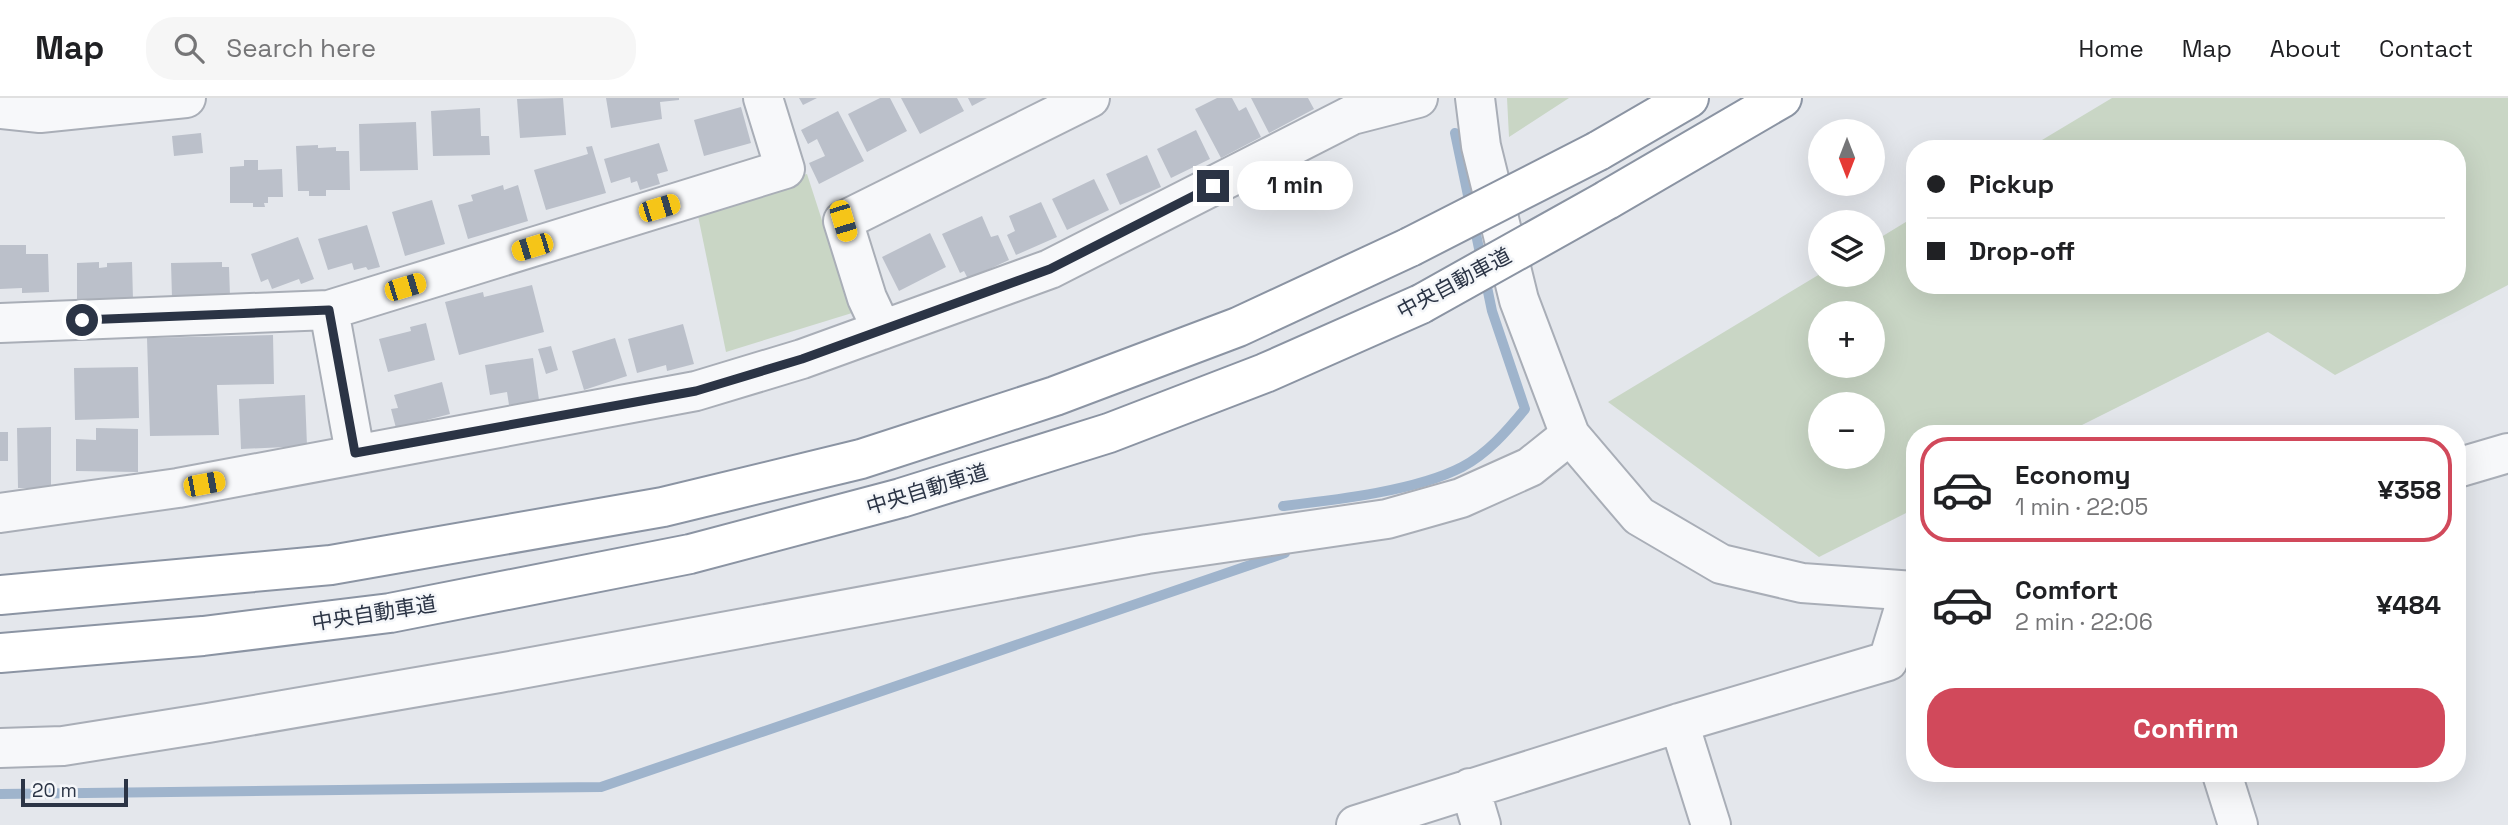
<!DOCTYPE html>
<html lang="en">
<head>
<meta charset="utf-8">
<style>
	:root { --surface:#fff; --page:#f6f6f6; --text:#202124; --muted:#757577; --line:#e0e0e0; --accent:#d1495b }
	body { margin:0; font-family:"Space Grotesk","Noto Sans JP",sans-serif; background:var(--page); color:var(--text); height:100vh; display:flex; flex-direction:column; font-size:26px; white-space:nowrap }
	* { box-sizing:border-box; margin:0 }
	p { font-size:23px; color:var(--muted) }
	.icon { flex:none; width:38px; height:38px; fill:none; stroke:currentColor; stroke-width:2; stroke-linecap:round; stroke-linejoin:round }
	.map { position:relative; flex:1; overflow:hidden }
	.side { position:absolute; left:1906px; top:327px; width:560px; height:357px; display:flex; flex-direction:column; background:var(--surface); border-radius:28px; box-shadow:0 7px 28px #0002 }
	.side>* { flex:none }
	.guide { position:absolute; left:1906px; top:42px; width:560px; height:154px; border-radius:28px; box-shadow:0 7px 28px #0002; display:grid; align-content:center; height:154px; padding:0 21px; background:var(--surface) }
	.needle { width:46px; rotate:180deg }
	.tools { position:absolute; left:1808px; top:21px; display:grid; gap:14px }
	.tools a { display:grid; place-items:center; width:77px; height:77px; border-radius:50%; background:var(--surface); box-shadow:0 7px 28px #0002; font-size:35px }
	.scale { position:absolute; left:21px; bottom:18px; width:107px; box-sizing:border-box; padding-left:7px; border:4px solid #2b3445; border-top:0; font-size:19px; line-height:24px; white-space:nowrap; color:#2b3445; -webkit-text-stroke:5px #f4f6f9; paint-order:stroke }
	.end { position:absolute; width:32px; height:32px; margin:-16px; border:9px solid #2b3445; background:#fff; box-shadow:0 0 0 4px #fff }
	.from { border-radius:50% }
	.bubble { position:absolute; height:49px; border-radius:24px; background:var(--surface); box-shadow:0 7px 28px #0002; font-size:23px; font-weight:600; line-height:49px; text-align:center }
	.car { position:absolute; width:21px; height:42px; margin:-21px -10px; border-radius:9px; box-shadow:0 0 5px 2px #0007; background:linear-gradient(#f5c518 24%,#345 0 40%,#f5c518 0 76%,#345 0 86%,#f5c518 0) }
	.guide b { display:flex; align-items:center; gap:24px; height:66px; font-size:26px }
	.guide b+b { border-top:2px solid var(--line) }
	.guide i { width:18px; height:18px; background:var(--text) }
	ul { padding:12px 0 0; list-style:none }
	li { display:flex; align-items:center; gap:21px; height:105px; margin:0 14px 10px; padding:0 7px; border:4px solid transparent; border-radius:28px }
	li div { flex:1 }
	li b { display:block; font-size:26px }
	li em { font-style:normal; font-weight:600 }
	li.current { border-color:var(--accent) }
	li>.icon { width:63px; height:63px; stroke-width:1.5 }
	.button { display:flex; gap:14px; margin-top:auto; padding:14px 21px }
	.button a { flex:1; height:80px; border-radius:28px; background:var(--accent); color:#fff; font-size:28px; font-weight:600; line-height:80px; text-align:center }
	header { display:flex; align-items:center; gap:42px; box-sizing:border-box; height:98px; padding:0 35px; background:var(--surface); border-bottom:2px solid var(--line) }
	header strong { font-size:33px }
	nav { display:flex; gap:38px; margin-inline-start:auto; font-size:24px }
	.search { width:490px; height:63px; background:var(--page); display:flex; align-items:center; gap:18px; box-sizing:border-box; padding:0 24px; border-radius:28px; color:var(--muted); font-size:26px }
	.map>svg:first-child { display:block }
	.green { fill:#c9d6c5; fill-rule:evenodd }
	.lines { fill:none; stroke-linecap:round; stroke-linejoin:round }
	.stream { stroke:#9fb4cc; stroke-width:10 }
	.building { fill:#bbc0ca }
	.minor-casing { stroke:#a9aeb7; stroke-width:42 }
	.tertiary-casing { stroke:#a9aeb7; stroke-width:42 }
	.motorway-casing { stroke:#8b94a3; stroke-width:42 }
	.minor { stroke:#f7f8fa; stroke-width:38 }
	.tertiary { stroke:#f7f8fa; stroke-width:38 }
	.motorway { stroke:#fff; stroke-width:38 }
	.motorway-bridge-casing { stroke:#8b94a3; stroke-width:42; stroke-linecap:butt }
	.motorway-bridge { stroke:#fff; stroke-width:38 }
	.route { stroke:#2b3445; stroke-width:9 }
	.labels { text-anchor:middle; dominant-baseline:central; stroke-width:5; stroke-linejoin:round; paint-order:stroke }
	.street-label { font-size:21px; fill:#2b3445; stroke:#f4f6f9 }
</style>
</head>
<body>
<header>
<strong>Map</strong>
<div class="search"><svg class="icon" aria-label="search" viewBox="0 0 24 24"><circle cx="10" cy="10" r="6"/><path d="M15 15l6 6"/></svg>Search here</div>
<nav><a>Home</a><a>Map</a><a>About</a><a>Contact</a></nav>
</header>
<div class="map">
<svg width="2508" height="727" viewBox="0 0 2508 727">
	<rect width="100%" height="100%" fill="#e4e7ec"/>
	<!-- green -->
	<path class="green" d="M 1507,0 L 1569,0 L 1509,39 Z
		M 2112,0 L 2508,0 L 2508,187 L 2335,277 L 2268,234 L 2064,336 L 1914,336 L 1914,411 L 1819,459 L 1608,304 L 1820,176 L 1872,177 L 1873,144 L 1914,119 L 1914,187 L 2457,187 L 2457,51 L 2027,51 ZM 1820,215 L 1872,215 L 1872,268 L 1820,268 ZM 1820,306 L 1872,306 L 1872,359 L 1820,359 Z
		M 807,76 L 852,215 L 726,254 L 696,108 Z"/>
	<g class="lines">
		<!-- stream -->
		<path class="stream" d="M 1283,408 C 1335,402 1416,393 1462,369 C 1487,356 1507,333 1525,311 L 1492,213 L 1455,35
			M 0,696 L 601,689 L 1285,455"/>
	</g>
	<!-- building -->
	<path class="building" d="M 563,0 L 566,37 L 520,40 L 517,1 Z
		M 606,0 L 679,0 L 679,2 L 660,4 L 662,21 L 611,30 Z
		M 799,0 L 817,0 L 803,7 Z
		M 880,0 L 890,0 L 907,33 L 867,54 L 848,16 Z
		M 901,0 L 957,0 L 964,13 L 920,36 Z
		M 968,0 L 987,0 L 972,8 Z
		M 1217,0 L 1232,0 L 1239,13 L 1246,9 L 1261,39 L 1221,60 L 1195,11 Z
		M 1251,0 L 1308,0 L 1314,11 L 1269,35 Z
		M 741,9 L 751,45 L 704,58 L 694,22 Z
		M 480,10 L 481,38 L 489,38 L 490,57 L 433,58 L 431,13 Z
		M 838,13 L 864,63 L 819,86 L 809,65 L 825,58 L 817,41 L 808,46 L 801,32 Z
		M 416,24 L 418,72 L 360,73 L 359,26 Z
		M 1196,32 L 1210,61 L 1171,80 L 1157,51 Z
		M 201,35 L 203,55 L 174,58 L 172,38 Z
		M 659,45 L 668,73 L 657,76 L 660,86 L 640,92 L 637,83 L 631,85 L 630,79 L 611,85 L 604,61 Z
		M 318,47 L 318,50 L 336,49 L 336,53 L 349,53 L 350,92 L 326,92 L 326,98 L 309,98 L 309,93 L 298,93 L 296,48 Z
		M 592,48 L 606,95 L 546,112 L 534,72 L 588,56 L 586,49 Z
		M 1147,57 L 1161,89 L 1120,107 L 1106,76 Z
		M 244,62 L 258,62 L 258,72 L 282,71 L 283,99 L 268,99 L 268,105 L 264,105 L 265,109 L 253,109 L 253,105 L 230,105 L 230,69 L 244,68 Z
		M 1094,81 L 1109,112 L 1067,132 L 1052,101 Z
		M 503,87 L 504,92 L 518,87 L 528,123 L 468,141 L 458,107 L 473,103 L 471,97 Z
		M 432,102 L 445,146 L 405,158 L 392,114 Z
		M 1041,104 L 1057,139 L 1016,157 L 1007,137 L 1015,133 L 1009,118 Z
		M 982,118 L 991,139 L 998,137 L 1009,162 L 968,181 L 964,173 L 960,175 L 942,136 Z
		M 367,127 L 380,169 L 368,172 L 366,169 L 354,172 L 352,165 L 328,172 L 318,141 Z
		M 930,135 L 946,169 L 899,193 L 882,159 Z
		M 298,139 L 314,181 L 301,186 L 299,181 L 272,191 L 268,181 L 261,184 L 251,156 Z
		M 0,147 L 26,147 L 26,156 L 48,156 L 49,194 L 22,195 L 22,190 L 0,191 Z
		M 99,164 L 99,170 L 107,169 L 107,165 L 132,164 L 133,202 L 77,204 L 77,165 Z
		M 222,164 L 222,169 L 229,169 L 230,198 L 172,200 L 171,165 Z
		M 532,187 L 544,234 L 459,257 L 445,204 L 483,194 L 484,199 Z
		M 426,225 L 435,262 L 388,274 L 379,241 L 411,233 L 410,229 Z
		M 683,226 L 694,266 L 667,273 L 666,267 L 637,275 L 628,241 Z
		M 273,237 L 274,286 L 217,287 L 219,337 L 150,338 L 147,240 Z
		M 615,240 L 627,278 L 584,292 L 572,253 Z
		M 551,248 L 558,272 L 546,276 L 538,251 Z
		M 533,260 L 539,302 L 509,307 L 507,294 L 490,297 L 485,267 Z
		M 138,269 L 139,320 L 75,322 L 74,270 Z
		M 442,284 L 450,316 L 396,330 L 391,311 L 398,310 L 394,297 Z
		M 305,297 L 307,348 L 241,351 L 239,301 Z
		M 51,329 L 51,390 L 18,390 L 17,330 Z
		M 96,330 L 138,331 L 138,374 L 76,373 L 76,341 L 96,342 Z
		M 0,334 L 8,334 L 8,363 L 0,363 Z"/>
	<g class="lines">
		<!-- minor casing -->
		<g class="minor-casing">
			<path id="minor" d="M 0,11 L 40,15 L 186,0
				M 329,212 L 355,355
				M 0,225 L 329,212 L 785,71 L 763,0
				M 882,232 L 867,200 L 843,123 L 1090,0
				M 0,415 L 178,390 L 696,293 L 802,261 L 1050,171 L 1352,17 L 1418,0
				M 1679,625 L 1711,727
				M 0,650 L 63,648 L 208,625 L 499,575 L 1147,456 L 1387,421 L 1461,400 L 1530,369 L 1570,337
				M 2222,676 L 2238,727
				M 1470,690 L 1481,727
				M 1356,727 L 1679,625 L 1888,563 L 1909,494"/>
		</g>
		<!-- tertiary casing -->
		<g class="tertiary-casing">
			<path id="tertiary" d="M 1475,0 L 1481,48 L 1519,202 L 1570,337 L 1639,418 L 1721,466 L 1802,485 L 1914,493
				M 2457,370 L 2508,355"/>
		</g>
		<!-- motorway casing -->
		<g class="motorway-casing">
			<path id="motorway" d="M 1598,53 L 1689,0
				M 1607,102 L 1782,0
				M 0,497 L 331,467 L 663,409 L 861,361 L 1055,298 L 1238,229 L 1410,149
				M 0,555 L 203,538 L 390,515 L 690,456 L 901,400 L 1109,335 L 1265,275 L 1421,206"/>
		</g>
		<!-- minor -->
		<use href="#minor" class="minor"/>
		<!-- tertiary -->
		<use href="#tertiary" class="tertiary"/>
		<!-- motorway -->
		<use href="#motorway" class="motorway"/>
		<!-- motorway-bridge casing -->
		<g class="motorway-bridge-casing">
			<path id="motorway-bridge" d="M 1410,149 L 1598,53
				M 1421,206 L 1607,102"/>
		</g>
		<!-- motorway-bridge -->
		<use href="#motorway-bridge" class="motorway-bridge"/>
	</g>
	<g class="lines">
		<!-- route -->
		<path class="route" d="M 82,222 L 329,212 L 355,355 L 696,293 L 802,261 L 1050,171 L 1213,88"/>
	</g>
	<g class="labels">
		<!-- street labels -->
		<g class="street-label">
			<text transform="translate(1454 185) rotate(-28)">中央自動車道</text>
			<text transform="translate(927 391) rotate(-17)">中央自動車道</text>
			<text transform="translate(374 515) rotate(-9)">中央自動車道</text>
		</g>
	</g>
</svg>
<div class="tools">
<a><svg class="needle" viewBox="-14 -14 28 28"><path d="M0-13l5 13h-10z" fill="#e53935"/><path d="M0 13l5-13h-10z" fill="#757577"/></svg></a>
<a><svg class="icon" aria-label="layers" viewBox="0 0 24 24"><path d="M12 4l9 5-9 5-9-5zM3 14l9 5 9-5"/></svg></a>
<a>+</a>
<a>−</a>
</div>
<div class="scale">20 m</div>
<i class="end from" style="left:82px;top:222px"></i>
<i class="end" style="left:1213px;top:88px"></i>
<div class="bubble" style="left:1237px;top:63px;width:116px">1 min</div>
<i class="car" style="left:659px;top:110px;rotate:73deg"></i>
<i class="car" style="left:843px;top:123px;rotate:163deg"></i>
<i class="car" style="left:532px;top:149px;rotate:253deg"></i>
<i class="car" style="left:405px;top:189px;rotate:73deg"></i>
<i class="car" style="left:204px;top:386px;rotate:79deg"></i>
<div class="guide">
<b><i class="from"></i>Pickup</b>
<b><i></i>Drop-off</b>
</div>
<section class="side">
<ul>
<li class="current"><svg class="icon" aria-label="car" viewBox="0 0 24 24"><path d="M5 17H2v-5l4-1 3-4h7l3 4 3 1v5h-3M9 17h6M6 11h13"/><circle cx="7" cy="17" r="2"/><circle cx="17" cy="17" r="2"/></svg><div><b>Economy</b><p>1 min · 22:05</p></div><em>¥358</em></li>
<li><svg class="icon" aria-label="car" viewBox="0 0 24 24"><path d="M5 17H2v-5l4-1 3-4h7l3 4 3 1v5h-3M9 17h6M6 11h13"/><circle cx="7" cy="17" r="2"/><circle cx="17" cy="17" r="2"/></svg><div><b>Comfort</b><p>2 min · 22:06</p></div><em>¥484</em></li>
</ul>
<div class="button"><a>Confirm</a></div>
</section>
</div>
</body>
</html>
